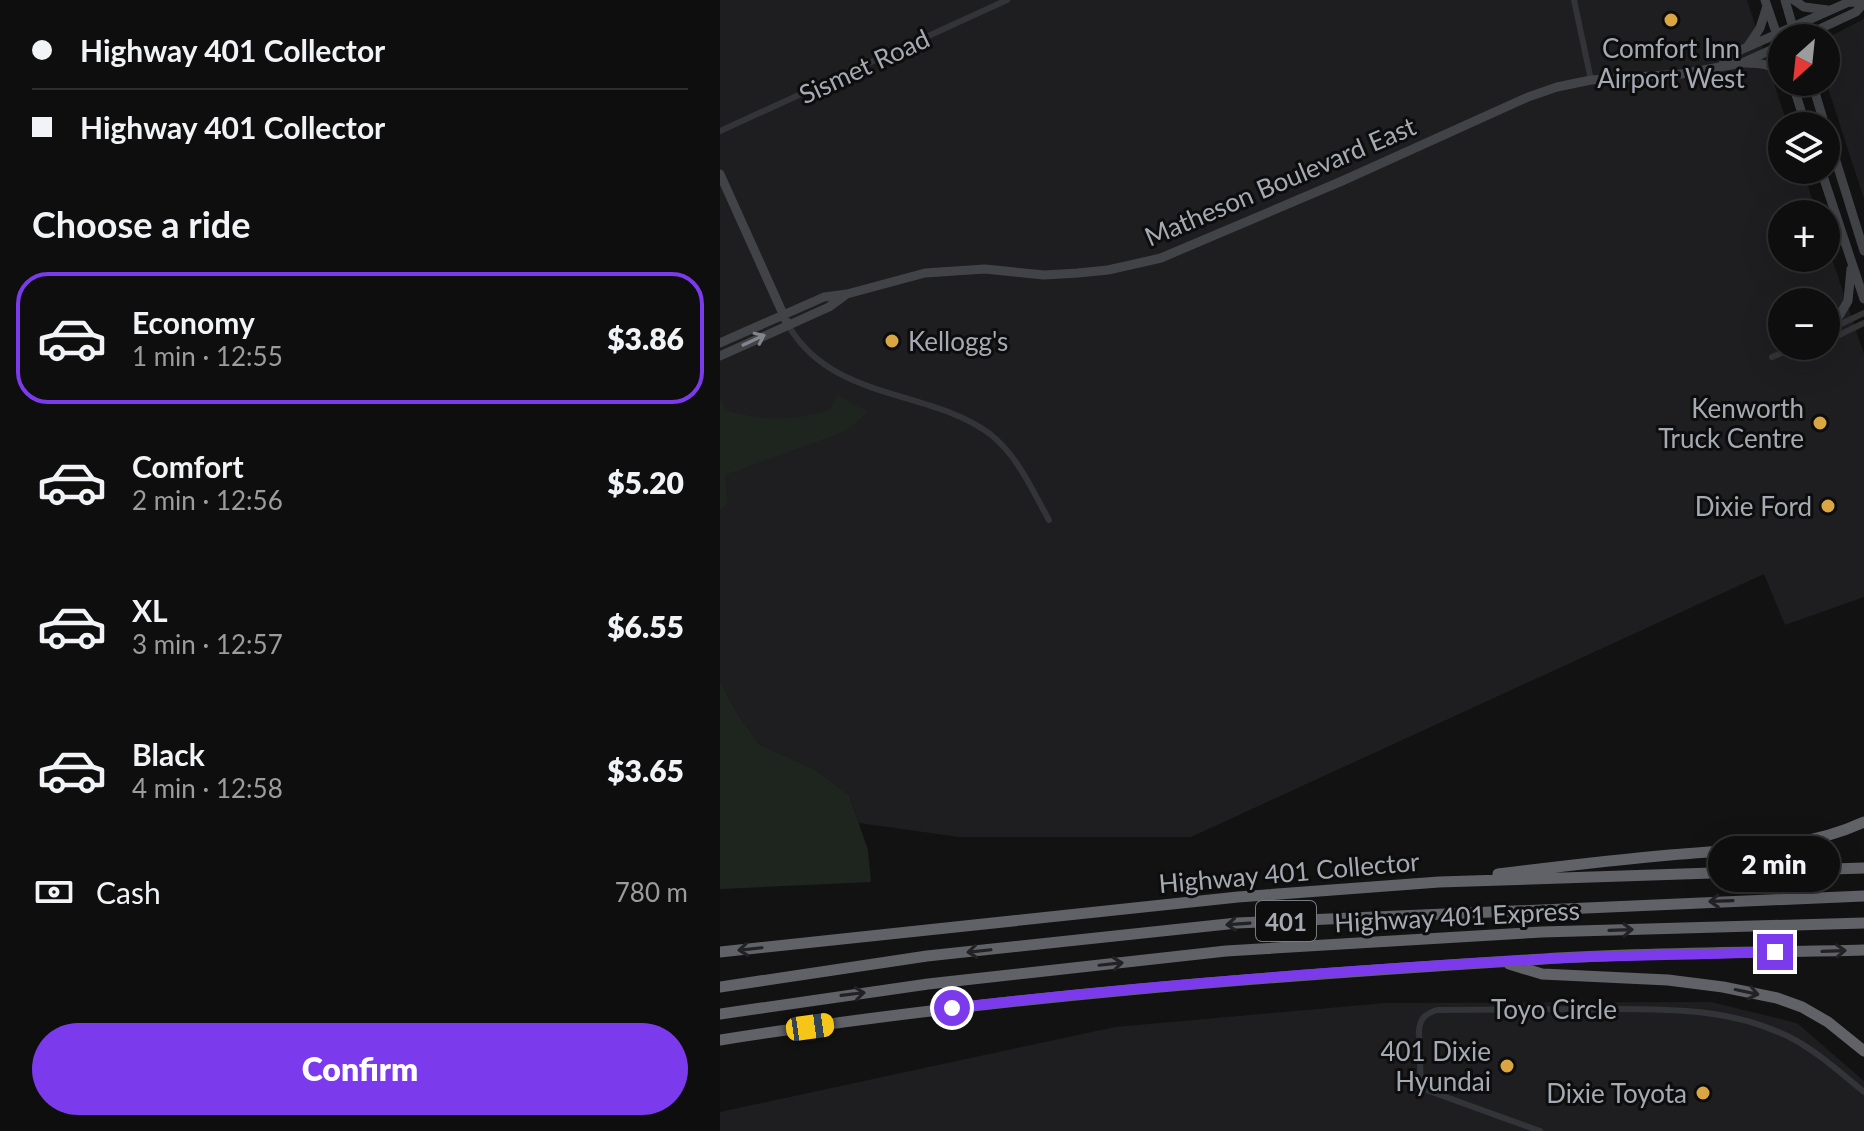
<!DOCTYPE html>
<html lang="en">
<head>
<meta charset="utf-8">
<style>
	:root { --surface:#0e0e0e; --page:#171717; --text:#f1f3f6; --muted:#9b9c9e; --line:#2e2e2e; --accent:#7c3aed }
	body { margin:0; font-family:Lato,sans-serif; background:var(--page); color:var(--text); height:100vh; display:flex; flex-direction:column; font-size:30px; white-space:nowrap }
	* { box-sizing:border-box; margin:0 }
	p { font-size:26px; color:var(--muted) }
	.icon { flex:none; width:44px; height:44px; fill:none; stroke:currentColor; stroke-width:2; stroke-linecap:round; stroke-linejoin:round }
	.map { position:relative; flex:1; overflow:hidden }
	.sheet { display:flex; flex-direction:column; background:var(--surface); width:720px }
	.sheet>* { flex:none }
	.guide { display:grid; align-content:center; height:176px; padding:0 32px; background:var(--surface) }
	.needle { width:52px; rotate:207deg }
	.controls { position:absolute; left:1048px; top:24px; display:grid; gap:16px }
	.controls a { display:grid; place-items:center; width:72px; height:72px; border-radius:50%; background:var(--surface); box-shadow:0 8px 32px #0002,0 0 0 2px var(--line); font-size:40px }
	.end { position:absolute; width:36px; height:36px; margin:-18px; border:10px solid #7c3aed; background:#fff; box-shadow:0 0 0 4px #fff }
	.from { border-radius:50% }
	.bubble { position:absolute; height:56px; border-radius:28px; background:var(--surface); box-shadow:0 8px 32px #0002,0 0 0 2px var(--line); font-size:26px; font-weight:800; line-height:56px; text-align:center }
	.car { position:absolute; width:24px; height:48px; margin:-24px -12px; border-radius:10px; box-shadow:0 0 6px 2px #0007; background:linear-gradient(#f5c518 24%,#345 0 40%,#f5c518 0 76%,#345 0 86%,#f5c518 0) }
	.guide b { display:flex; align-items:center; gap:28px; height:76px; font-size:30px }
	.guide b+b { border-top:2px solid var(--line) }
	.guide i { width:20px; height:20px; background:var(--text) }
	ul { padding:0; list-style:none }
	li { display:flex; align-items:center; gap:24px; height:132px; margin:0 16px 12px; padding:0 16px; border:4px solid transparent; border-radius:32px }
	li div { flex:1 }
	li b { display:block; font-size:30px }
	li em { font-style:normal; font-weight:800 }
	li.selected { border-color:var(--accent) }
	li>.icon { width:72px; height:72px; stroke-width:1.5 }
	h2 { padding:0 32px; font-size:36px; line-height:96px }
	.pay { display:flex; align-items:center; gap:20px; height:88px; padding:0 32px; font-size:30px }
	.pay p { margin-inline-start:auto }
	.action { display:flex; gap:16px; margin-top:auto; padding:16px 32px }
	.action a { flex:1; height:92px; border-radius:48px; background:var(--accent); color:#fff; font-size:32px; font-weight:800; line-height:92px; text-align:center }
	main { display:flex; flex:1; min-height:0 }
	.map>svg:first-child { display:block }
	.built { fill:#1e1e20; fill-rule:evenodd }
	.green { fill:#1e251f }
	.lines { fill:none; stroke-linecap:round; stroke-linejoin:round }
	.street { stroke:#333437; stroke-width:6 }
	.secondary { stroke:#414347; stroke-width:9 }
	.highway { stroke:#606268; stroke-width:11 }
	.oneway { stroke:#82858d }
	.oneway2 { stroke:#222224 }
	.route { stroke:#7c3aed; stroke-width:10 }
	.poi-dot { fill:#daa543; stroke:#0d0d0e; stroke-width:3 }
	.labels { text-anchor:middle; dominant-baseline:central; stroke-width:6; stroke-linejoin:round; paint-order:stroke }
	.shield { fill:#0d0d0e; stroke:#777a81; stroke-width:2 }
	.shield-label { font-size:24px; font-weight:bold; fill:#a5a9b2 }
	.poi-label { font-size:26px; fill:#a5a9b2; stroke:#0d0d0e; text-anchor:end }
	.street-label { font-size:26px; fill:#a5a9b2; stroke:#0d0d0e }
</style>
</head>
<body>
<main>
<section class="sheet">
<div class="guide">
<b><i class="from"></i>Highway 401 Collector</b>
<b><i></i>Highway 401 Collector</b>
</div>
<h2>Choose a ride</h2>
<ul>
<li class="selected"><svg class="icon" aria-label="car" viewBox="0 0 24 24"><path d="M5 17H2v-5l4-1 3-4h7l3 4 3 1v5h-3M9 17h6M6 11h13"/><circle cx="7" cy="17" r="2"/><circle cx="17" cy="17" r="2"/></svg><div><b>Economy</b><p>1 min · 12:55</p></div><em>$3.86</em></li>
<li><svg class="icon" aria-label="car" viewBox="0 0 24 24"><path d="M5 17H2v-5l4-1 3-4h7l3 4 3 1v5h-3M9 17h6M6 11h13"/><circle cx="7" cy="17" r="2"/><circle cx="17" cy="17" r="2"/></svg><div><b>Comfort</b><p>2 min · 12:56</p></div><em>$5.20</em></li>
<li><svg class="icon" aria-label="car" viewBox="0 0 24 24"><path d="M5 17H2v-5l4-1 3-4h7l3 4 3 1v5h-3M9 17h6M6 11h13"/><circle cx="7" cy="17" r="2"/><circle cx="17" cy="17" r="2"/></svg><div><b>XL</b><p>3 min · 12:57</p></div><em>$6.55</em></li>
<li><svg class="icon" aria-label="car" viewBox="0 0 24 24"><path d="M5 17H2v-5l4-1 3-4h7l3 4 3 1v5h-3M9 17h6M6 11h13"/><circle cx="7" cy="17" r="2"/><circle cx="17" cy="17" r="2"/></svg><div><b>Black</b><p>4 min · 12:58</p></div><em>$3.65</em></li>
</ul>
<div class="pay"><svg class="icon" aria-label="cash" viewBox="0 0 24 24"><path d="M3 7h18v10H3z"/><circle cx="12" cy="12" r="2"/></svg>Cash<p>780 m</p></div>
<div class="action"><a>Confirm</a></div>
</section>
<div class="map">
<svg width="1144" height="1131" viewBox="0 0 1144 1131">
	<rect width="100%" height="100%" fill="#121213"/>
	<!-- built -->
	<path class="built" d="M 0,0 L 1027,0 L 1068,126 L 1062,126 L 1062,170 L 1083,170 L 1097,214 L 1062,214 L 1062,258 L 1106,258 L 1106,241 L 1144,354 L 1144,597 L 1065,625 L 1044,574 L 471,837 L 239,837 L 139,823 L 129,795 L 95,770 L 39,744 L 18,715 L 0,681 ZM 1062,302 L 1106,302 L 1106,346 L 1062,346 Z
		M 1144,19 L 1144,199 L 1106,82 L 1107,38 Z
		M 991,1002 L 1077,1023 L 1144,1081 L 1144,1131 L 0,1131 L 0,1112 L 395,1027 L 665,1003 Z"/>
	<!-- green -->
	<path class="green" d="M 117,395 L 148,412 L 126,431 L 5,475 L 7,504 L 0,509 L 0,398 L 5,411 C 47,420 68,422 110,410 Z
		M 0,681 L 18,715 L 39,744 L 95,770 L 129,795 L 148,850 L 151,882 L 0,889 Z"/>
	<g class="lines">
		<!-- street -->
		<path class="street" d="M 854,0 L 871,80
			M 0,131 L 287,0
			M 68,325 C 113,402 208,388 270,434 C 298,456 312,490 329,520
			M 1106,331 L 1144,313
			M 1106,337 L 1117,336 L 1144,323
			M 1052,357 L 1079,346
			M 820,1131 L 701,1088 L 699,1031 C 700,1018 705,1014 717,1010 C 766,1010 815,1009 865,1009 C 937,1009 1010,1005 1075,1040 C 1100,1054 1122,1074 1144,1092"/>
		<!-- secondary -->
		<path class="secondary" d="M 1045,0 L 1058,38
			M 1065,0 L 1074,31
			M 1074,0 L 1084,7 L 1108,10
			M 1080,38 L 1136,12 L 1144,3
			M 1028,46 L 1040,28 L 1047,6
			M 1025,63 C 1040,63 1051,64 1062,74
			M 1003,64 L 1014,53 L 1129,2 L 1144,3
			M 1072,82 L 1086,126
			M 1092,82 L 1105,126
			M 1106,129 L 1144,251
			M 1101,170 L 1144,299
			M 0,174 L 68,325
			M 1113,326 L 1128,301 L 1131,269
			M 0,343 L 104,297 L 127,294 L 205,273 L 265,269 L 324,275 L 358,273 L 388,270 L 441,258 L 622,181 L 808,97 L 837,87 L 871,80 L 961,74 L 1022,63 L 1062,45
			M 0,356 L 109,307 L 124,296"/>
		<!-- highway -->
		<path class="highway" d="M 778,874 C 835,867 893,860 950,855 C 1015,849 1084,850 1144,822
			M 0,952 L 518,897 L 719,882 L 1144,868
			M 789,964 L 822,974 L 948,980 L 1003,987 L 1057,998 L 1082,1007 L 1108,1022 L 1144,1051
			M 0,987 L 207,956 L 517,923 L 1144,896
			M 0,1014 L 208,984 L 506,951 L 822,932 L 1144,923
			M 0,1040 C 273,997 548,976 824,959 C 930,952 1037,953 1144,950"/>
	</g>
	<!-- one-way arrows -->
	<defs><path id="oneway-shaft" d="M-6 0H5M1.5-3L5.5 0L1.5 3" fill="none" stroke-width="1.6" stroke-linecap="round" stroke-linejoin="round" transform="scale(2)"/></defs>
	<use class="oneway" href="#oneway-shaft" transform="translate(34 340) rotate(-25)"/>
	<g class="oneway2">
		<use href="#oneway-shaft" transform="translate(1001 901) rotate(178)"/>
		<use href="#oneway-shaft" transform="translate(518 924) rotate(176)"/>
		<use href="#oneway-shaft" transform="translate(901 930) rotate(-2)"/>
		<use href="#oneway-shaft" transform="translate(30 949) rotate(174)"/>
		<use href="#oneway-shaft" transform="translate(259 951) rotate(174)"/>
		<use href="#oneway-shaft" transform="translate(1114 951) rotate(-2)"/>
		<use href="#oneway-shaft" transform="translate(391 964) rotate(-6)"/>
		<use href="#oneway-shaft" transform="translate(1027 992) rotate(12)"/>
		<use href="#oneway-shaft" transform="translate(133 994) rotate(-7)"/>
	</g>
	<g class="lines">
		<!-- route -->
		<path class="route" d="M 232,1008 C 429,985 627,970 825,959 C 901,955 979,955 1055,952"/>
	</g>
	<!-- markers -->
	<g class="poi-dot">
		<circle cx="951" cy="20" r="8"/>
		<circle cx="172" cy="341" r="8"/>
		<circle cx="1100" cy="423" r="8"/>
		<circle cx="1108" cy="506" r="8"/>
		<circle cx="787" cy="1066" r="8"/>
		<circle cx="983" cy="1093" r="8"/>
	</g>
	<g class="labels">
		<!-- shield labels -->
		<rect class="shield" x="536" y="901" width="60" height="40" rx="6"/>
		<g class="shield-label">
			<text x="566" y="921">401</text>
		</g>
		<!-- poi labels -->
		<g class="poi-label">
			<text x="951" y="48" text-anchor="middle">Comfort Inn<tspan x="951" dy="30">Airport West</tspan></text>
			<text x="188" y="341" text-anchor="start">Kellogg's</text>
			<text x="1084" y="408">Kenworth<tspan x="1084" dy="30">Truck Centre</tspan></text>
			<text x="1092" y="506">Dixie Ford</text>
			<text x="771" y="1051">401 Dixie<tspan x="771" dy="30">Hyundai</tspan></text>
			<text x="967" y="1093">Dixie Toyota</text>
		</g>
		<!-- street labels -->
		<g class="street-label">
			<text transform="translate(144 66) rotate(-25)">Sismet Road</text>
			<text transform="translate(560 181) rotate(-23)">Matheson Boulevard East</text>
			<text transform="translate(569 872) rotate(-5)">Highway 401 Collector</text>
			<text transform="translate(737 916) rotate(-3)">Highway 401 Express</text>
			<text x="834" y="1009">Toyo Circle</text>
		</g>
	</g>
</svg>
<div class="controls">
<a><svg class="needle" viewBox="-14 -14 28 28"><path d="M0-13l5 13h-10z" fill="#e53935"/><path d="M0 13l5-13h-10z" fill="#9b9c9e"/></svg></a>
<a><svg class="icon" aria-label="layers" viewBox="0 0 24 24"><path d="M12 4l9 5-9 5-9-5zM3 14l9 5 9-5"/></svg></a>
<a>+</a>
<a>−</a>
</div>
<i class="end from" style="left:232px;top:1008px"></i>
<i class="end" style="left:1055px;top:952px"></i>
<div class="bubble" style="left:988px;top:836px;width:132px">2 min</div>
<i class="car" style="left:90px;top:1027px;rotate:82deg"></i>
</div>
</main>
</body>
</html>
